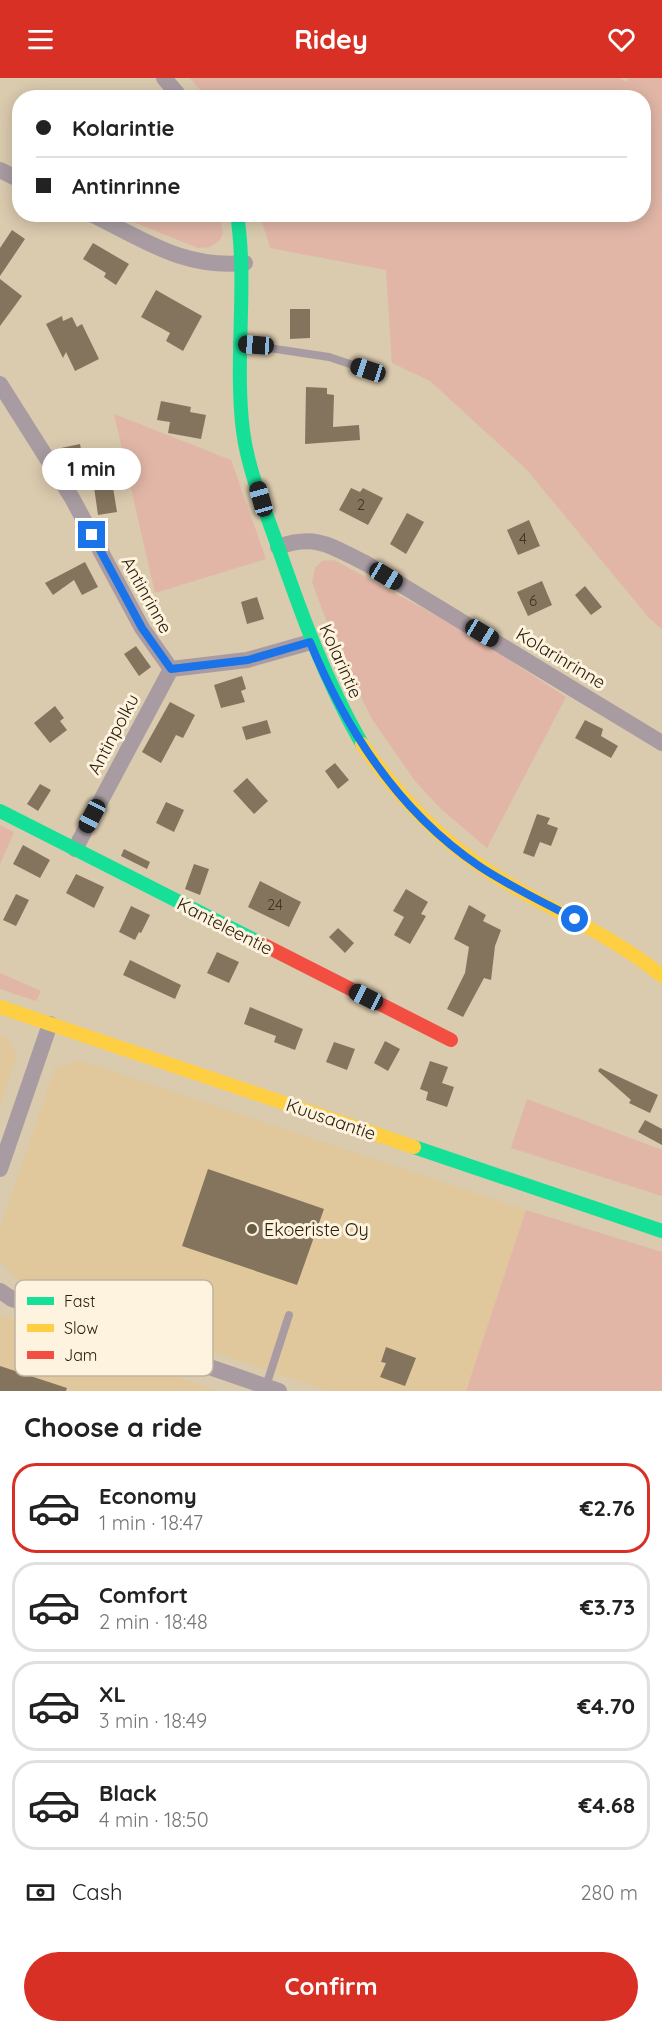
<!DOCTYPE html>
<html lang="en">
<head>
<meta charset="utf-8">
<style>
	:root { --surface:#fff; --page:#f6f6f6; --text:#222; --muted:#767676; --line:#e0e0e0; --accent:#d93025 }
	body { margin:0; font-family:Quicksand,sans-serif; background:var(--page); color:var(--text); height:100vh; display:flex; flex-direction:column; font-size:22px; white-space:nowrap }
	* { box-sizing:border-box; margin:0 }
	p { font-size:20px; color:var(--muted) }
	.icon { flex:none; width:33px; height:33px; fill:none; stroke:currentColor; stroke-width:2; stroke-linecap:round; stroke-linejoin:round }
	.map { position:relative; height:1313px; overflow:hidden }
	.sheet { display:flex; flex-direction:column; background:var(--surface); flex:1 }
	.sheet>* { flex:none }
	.banner { position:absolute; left:12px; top:12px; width:639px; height:132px; border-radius:24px; box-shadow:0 3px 15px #0003; display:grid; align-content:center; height:132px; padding:0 24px; background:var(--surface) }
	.end { position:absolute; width:27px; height:27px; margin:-14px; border:8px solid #1a73e8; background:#fff; box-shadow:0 0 0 3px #fff }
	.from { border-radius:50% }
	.bubble { position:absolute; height:42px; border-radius:21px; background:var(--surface); box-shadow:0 3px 15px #0003; font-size:20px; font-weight:800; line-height:42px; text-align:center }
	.car { position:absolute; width:18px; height:36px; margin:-18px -9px; border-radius:8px; box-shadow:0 0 4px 2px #0007; background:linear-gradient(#222 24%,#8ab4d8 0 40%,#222 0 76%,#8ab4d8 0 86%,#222 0) }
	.banner b { display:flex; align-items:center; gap:21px; height:57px; font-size:22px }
	.banner b+b { border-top:2px solid var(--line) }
	.banner i { width:15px; height:15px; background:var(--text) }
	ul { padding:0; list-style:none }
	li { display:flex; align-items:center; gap:18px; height:90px; margin:0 12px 9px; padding:0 12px; border:3px solid var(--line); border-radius:24px }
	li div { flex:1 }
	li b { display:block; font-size:22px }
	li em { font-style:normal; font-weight:800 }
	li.selected { border-color:var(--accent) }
	li>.icon { width:54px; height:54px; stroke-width:1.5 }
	h2 { padding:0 24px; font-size:27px; line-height:72px }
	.pay { display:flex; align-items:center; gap:15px; height:66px; padding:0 24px; font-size:22px }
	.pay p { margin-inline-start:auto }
	.button { display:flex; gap:12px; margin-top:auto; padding:12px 24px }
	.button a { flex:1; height:69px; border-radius:36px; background:var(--accent); color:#fff; font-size:24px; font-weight:800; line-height:69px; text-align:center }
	header { display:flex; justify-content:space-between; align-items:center; height:78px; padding:0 24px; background:var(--accent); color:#fff; font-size:27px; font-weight:800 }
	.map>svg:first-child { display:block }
	.built { fill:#e1c89c }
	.green { fill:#e1b6a7 }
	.building { fill:#84745e }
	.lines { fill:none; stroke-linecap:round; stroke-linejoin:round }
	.lane { stroke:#a89ca2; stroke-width:8 }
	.street { stroke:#a89ca2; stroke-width:16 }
	.fast { stroke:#16e098; stroke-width:14 }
	.slow { stroke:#ffcf43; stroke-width:14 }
	.jam { stroke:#f24e42; stroke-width:14 }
	.route { stroke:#1a73e8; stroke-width:8 }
	.poi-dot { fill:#685c45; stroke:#fef3df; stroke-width:2 }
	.labels { text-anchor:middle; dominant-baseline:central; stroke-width:6; stroke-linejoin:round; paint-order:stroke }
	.number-label { font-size:15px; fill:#403520 }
	.street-label { font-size:18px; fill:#2a200c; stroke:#fef3df }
	.poi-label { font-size:18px; fill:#2a200c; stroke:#fef3df; text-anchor:start }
	.key { fill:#fef3df; stroke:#beb4a0; stroke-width:1.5 }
	.key-label { font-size:16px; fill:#2a200c }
</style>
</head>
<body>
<header><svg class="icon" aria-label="menu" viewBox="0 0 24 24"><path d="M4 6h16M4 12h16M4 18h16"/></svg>Ridey<svg class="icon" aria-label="heart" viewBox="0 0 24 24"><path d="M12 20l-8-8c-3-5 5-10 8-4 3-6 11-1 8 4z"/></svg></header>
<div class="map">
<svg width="662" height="1313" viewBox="0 0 662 1313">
	<rect width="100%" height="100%" fill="#dacaae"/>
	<!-- built -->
	<path class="built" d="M 0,957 L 8,960 L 17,977 L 0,1029 Z
		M 79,982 L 526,1132 L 466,1313 L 327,1313 L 23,1208 L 0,1182 L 0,1150 L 55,990 Z
		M 0,1237 L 218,1313 L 0,1313 Z"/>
	<!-- green -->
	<path class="green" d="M 190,0 L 619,0 L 626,4 L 629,0 L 662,0 L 662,551 L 650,541 L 526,391 L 430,303 L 392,285 L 386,192 L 270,170 L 260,137 L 644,136 L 644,20 L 207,20 Z
		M 116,137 L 219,137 L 223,155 L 220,162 L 210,169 L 198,170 Z
		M 114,336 L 231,382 L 266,481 L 155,515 Z
		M 334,482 L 463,552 L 566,619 L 487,770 L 441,731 L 415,703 L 372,641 L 336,569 L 312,504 L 315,490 L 322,483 Z
		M 0,747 L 14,754 L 0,786 Z
		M 0,895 L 41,913 L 36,923 L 0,911 Z
		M 527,1021 L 662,1072 L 662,1118 L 511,1070 Z
		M 526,1132 L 662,1174 L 662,1313 L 466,1313 Z"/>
	<!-- building -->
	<path class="building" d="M 12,152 L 25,161 L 0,198 L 0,170 Z
		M 93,165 L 129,186 L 116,207 L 104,199 L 106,195 L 83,181 Z
		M 0,201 L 22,218 L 0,248 Z
		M 156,212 L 202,238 L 183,273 L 166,263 L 170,255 L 141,239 Z
		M 290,231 L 310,231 L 310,260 L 290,261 Z
		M 62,238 L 63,243 L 72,239 L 77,249 L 82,246 L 99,281 L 75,293 L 66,274 L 63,280 L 46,246 Z
		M 306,309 L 327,310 L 327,316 L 334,317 L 333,349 L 359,347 L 360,362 L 305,366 Z
		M 161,323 L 191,329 L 190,334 L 206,337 L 201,361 L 168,355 L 170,344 L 157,342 Z
		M 80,366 L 83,382 L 64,385 L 61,370 Z
		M 109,385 L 117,434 L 98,437 L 93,402 L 86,403 L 84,389 Z
		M 351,410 L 360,414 L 363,410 L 383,420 L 368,447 L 339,432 Z
		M 407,435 L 424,444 L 406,476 L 390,466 Z
		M 529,442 L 540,468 L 518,477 L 507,452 Z
		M 85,484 L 98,509 L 82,517 L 74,502 L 53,517 L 45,505 Z
		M 542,503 L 552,527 L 528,538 L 517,514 Z
		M 585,508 L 602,529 L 591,537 L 575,517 Z
		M 257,519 L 264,541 L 247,546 L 241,524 Z
		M 136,568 L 151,589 L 139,598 L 124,576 Z
		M 242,598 L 246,611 L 241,613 L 245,624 L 221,630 L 214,607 Z
		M 170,624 L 195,637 L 183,660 L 176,657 L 161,685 L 142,674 Z
		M 55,628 L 64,640 L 60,643 L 67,652 L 50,665 L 34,645 Z
		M 267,642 L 271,655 L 246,662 L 242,649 Z
		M 585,642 L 603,651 L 601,658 L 618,668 L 611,680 L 575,660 Z
		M 335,685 L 349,702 L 338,711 L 325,693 Z
		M 247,700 L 268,723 L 254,736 L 233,713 Z
		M 40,706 L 51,712 L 38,733 L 27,726 Z
		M 166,724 L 184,732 L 174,754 L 156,745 Z
		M 537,736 L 550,740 L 547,746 L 558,750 L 551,768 L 540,764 L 534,779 L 523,775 Z
		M 23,767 L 50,782 L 40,800 L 13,786 Z
		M 124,771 L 150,784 L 147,791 L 121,778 Z
		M 194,786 L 209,791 L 200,817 L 185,811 Z
		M 76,796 L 104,809 L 94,830 L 66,815 Z
		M 260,803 L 301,824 L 289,849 L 248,829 Z
		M 406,811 L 428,824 L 421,836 L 426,838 L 410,866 L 394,857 L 404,839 L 393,833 Z
		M 16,816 L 29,822 L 16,848 L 3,842 Z
		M 469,827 L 486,837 L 483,843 L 501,852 L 495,868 L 491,902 L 484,900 L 463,939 L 447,931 L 465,895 L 469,869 L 454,861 Z
		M 131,828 L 150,837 L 141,855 L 139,854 L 135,862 L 119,854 Z
		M 338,850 L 354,865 L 345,875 L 329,859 Z
		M 217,874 L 239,884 L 229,905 L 207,895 Z
		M 130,882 L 181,907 L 175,921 L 123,897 Z
		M 250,929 L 303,951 L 295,972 L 274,964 L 276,958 L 244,946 Z
		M 385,963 L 400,971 L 388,993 L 374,985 Z
		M 334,964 L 355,971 L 347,992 L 326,984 Z
		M 430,983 L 448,989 L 442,1005 L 454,1009 L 447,1029 L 426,1022 L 428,1014 L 420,1011 Z
		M 600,990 L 658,1017 L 650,1035 L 629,1025 L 631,1022 L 598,993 Z
		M 645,1042 L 662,1051 L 662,1067 L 638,1054 Z
		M 208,1091 L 324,1131 L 297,1207 L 182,1168 Z
		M 386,1269 L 416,1280 L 405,1308 L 380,1299 L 386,1285 L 381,1284 Z
		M 0,1288 L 67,1310 L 66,1313 L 0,1313 Z"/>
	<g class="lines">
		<!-- lane -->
		<path class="lane" d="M 242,266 L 329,279 L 368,292
			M 266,1308 L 289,1237"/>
		<!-- street -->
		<path class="street" d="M 164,0 L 181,20
			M 0,92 L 20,102
			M 91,136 C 145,162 183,191 245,185
			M 0,306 L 72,420 L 142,550 L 171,591 L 247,582 L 311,564
			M 278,469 C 317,455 332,469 367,486 L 662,665
			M 75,771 L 171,591
			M 0,1091 L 50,946
			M 0,1213 L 12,1221 L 279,1313"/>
		<!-- fast -->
		<path class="fast" d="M 237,136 C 248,208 234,281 243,353 C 248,392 264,429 277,466 C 301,535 325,602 362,666
			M 0,733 L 262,866
			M 414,1069 L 662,1153"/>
		<!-- slow -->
		<path class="slow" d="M 362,666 C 393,711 430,752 475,784 C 535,827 605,851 662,898
			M 0,929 L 414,1069"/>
		<!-- jam -->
		<path class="jam" d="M 262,866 L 451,962"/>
	</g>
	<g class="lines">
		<!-- route -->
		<path class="route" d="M 92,457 L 142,550 L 171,591 L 248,582 L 310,564 C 346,652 399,734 479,788 C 509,808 543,824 575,841"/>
	</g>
	<!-- markers -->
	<circle class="poi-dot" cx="252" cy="1151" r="6"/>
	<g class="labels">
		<!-- number labels -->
		<g class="number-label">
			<text x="361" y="426">2</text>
			<text x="523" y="460">4</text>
			<text x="533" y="522">6</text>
			<text x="275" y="826">24</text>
		</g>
		<!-- street labels -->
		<g class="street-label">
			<text transform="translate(147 517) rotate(61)">Antinrinne</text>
			<text transform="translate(561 580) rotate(31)">Kolarinrinne</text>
			<text transform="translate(341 583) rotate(66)">Kolarintie</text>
			<text transform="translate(113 656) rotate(-62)">Antinpolku</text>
			<text transform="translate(225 848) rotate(27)">Kanteleentie</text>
			<text transform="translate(331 1041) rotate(19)">Kuusaantie</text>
		</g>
		<!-- poi labels -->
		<g class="poi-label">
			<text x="264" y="1151">Ekoeriste Oy</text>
		</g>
	</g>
	<!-- legend -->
	<rect x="15" y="1202" width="198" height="96" rx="9" class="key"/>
	<rect x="27" y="1219" width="27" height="8" fill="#16e098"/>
	<rect x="27" y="1246" width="27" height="8" fill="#ffcf43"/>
	<rect x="27" y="1273" width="27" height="8" fill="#f24e42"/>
	<g class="key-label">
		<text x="64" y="1229">Fast</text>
		<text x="64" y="1256">Slow</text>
		<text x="64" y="1283">Jam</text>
	</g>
</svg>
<i class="end from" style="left:575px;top:841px"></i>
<i class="end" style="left:92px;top:457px"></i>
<div class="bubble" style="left:42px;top:370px;width:99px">1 min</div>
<i class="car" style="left:256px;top:267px;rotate:274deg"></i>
<i class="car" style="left:368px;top:292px;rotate:288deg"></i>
<i class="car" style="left:261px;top:421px;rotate:344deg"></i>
<i class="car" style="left:386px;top:498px;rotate:121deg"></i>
<i class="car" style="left:482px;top:555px;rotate:121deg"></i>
<i class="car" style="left:92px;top:738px;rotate:208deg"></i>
<i class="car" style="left:366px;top:919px;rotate:297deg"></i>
<div class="banner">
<b><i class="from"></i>Kolarintie</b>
<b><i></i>Antinrinne</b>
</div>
</div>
<section class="sheet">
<h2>Choose a ride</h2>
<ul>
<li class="selected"><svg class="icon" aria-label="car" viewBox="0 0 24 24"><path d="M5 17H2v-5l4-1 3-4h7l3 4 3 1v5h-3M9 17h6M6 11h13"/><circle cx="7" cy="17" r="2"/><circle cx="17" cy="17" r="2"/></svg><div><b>Economy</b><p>1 min · 18:47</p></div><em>€2.76</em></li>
<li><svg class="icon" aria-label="car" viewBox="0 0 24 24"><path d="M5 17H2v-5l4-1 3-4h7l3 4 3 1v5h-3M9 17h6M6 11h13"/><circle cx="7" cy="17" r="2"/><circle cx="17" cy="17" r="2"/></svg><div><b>Comfort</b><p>2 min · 18:48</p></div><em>€3.73</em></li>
<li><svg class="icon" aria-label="car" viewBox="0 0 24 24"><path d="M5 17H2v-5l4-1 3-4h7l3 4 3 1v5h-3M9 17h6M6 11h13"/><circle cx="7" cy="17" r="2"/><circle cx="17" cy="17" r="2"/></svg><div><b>XL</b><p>3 min · 18:49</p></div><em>€4.70</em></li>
<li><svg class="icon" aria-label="car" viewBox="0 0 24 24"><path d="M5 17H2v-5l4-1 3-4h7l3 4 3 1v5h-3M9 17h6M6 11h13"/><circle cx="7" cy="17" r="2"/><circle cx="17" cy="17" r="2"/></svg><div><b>Black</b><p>4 min · 18:50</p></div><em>€4.68</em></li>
</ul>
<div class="pay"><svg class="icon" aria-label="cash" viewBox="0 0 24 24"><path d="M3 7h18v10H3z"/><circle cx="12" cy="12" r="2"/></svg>Cash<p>280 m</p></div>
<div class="button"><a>Confirm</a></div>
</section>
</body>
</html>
